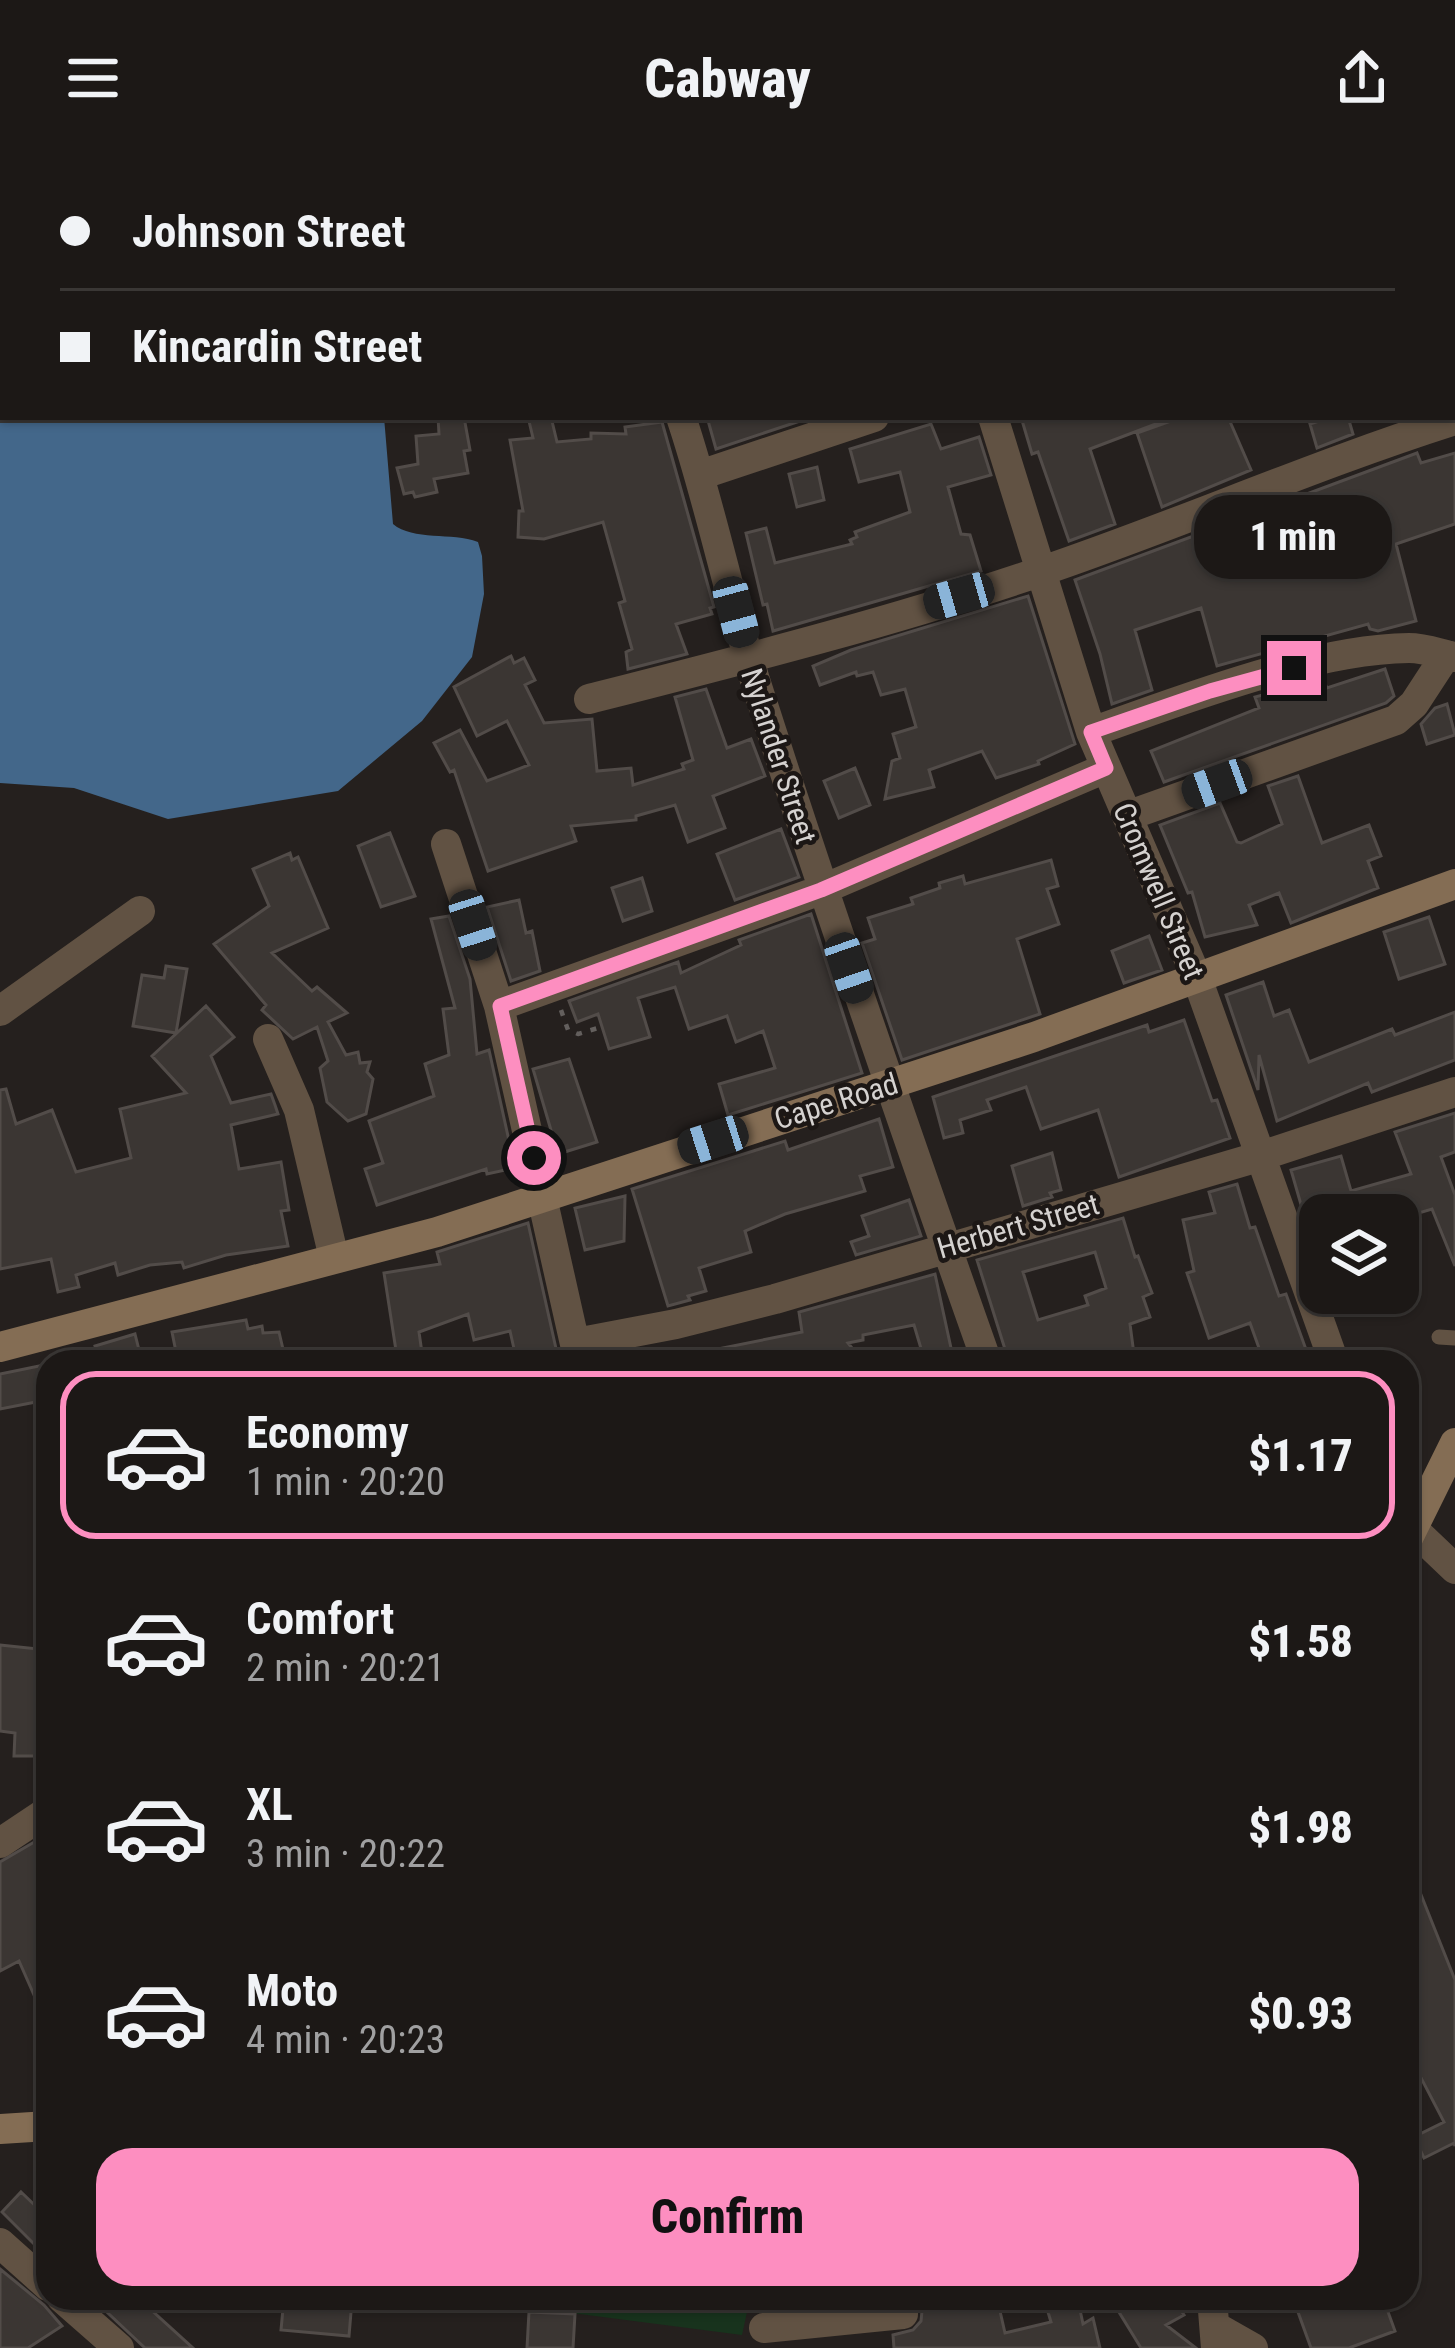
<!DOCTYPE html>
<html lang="en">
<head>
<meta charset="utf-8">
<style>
	:root { --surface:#1c1816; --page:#292523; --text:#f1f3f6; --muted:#a0a0a1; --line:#3a3735; --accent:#fd8ec0 }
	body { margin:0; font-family:"Roboto Condensed",sans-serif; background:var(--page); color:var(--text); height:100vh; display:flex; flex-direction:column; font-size:45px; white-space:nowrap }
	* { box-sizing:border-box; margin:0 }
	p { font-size:39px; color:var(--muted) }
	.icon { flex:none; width:66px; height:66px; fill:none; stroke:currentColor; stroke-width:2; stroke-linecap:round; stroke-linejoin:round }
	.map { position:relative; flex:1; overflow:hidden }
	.panel { position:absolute; left:36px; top:1194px; width:1383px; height:960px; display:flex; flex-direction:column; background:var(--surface); border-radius:36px; box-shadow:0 3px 9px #0004,0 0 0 3px var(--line) }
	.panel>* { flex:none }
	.top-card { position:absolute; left:0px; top:0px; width:1455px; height:264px; box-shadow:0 3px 9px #0004,0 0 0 3px var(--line); display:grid; align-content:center; height:264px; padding:0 60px; background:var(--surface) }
	.fabs { position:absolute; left:1299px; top:1038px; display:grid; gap:24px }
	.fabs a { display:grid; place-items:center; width:120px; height:120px; border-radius:24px; background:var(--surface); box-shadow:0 3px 9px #0004,0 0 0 3px var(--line); font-size:60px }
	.end { position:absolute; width:54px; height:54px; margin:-27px; border:15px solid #fd8ec0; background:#111; box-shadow:0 0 0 6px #111 }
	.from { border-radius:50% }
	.bubble { position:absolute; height:84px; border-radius:36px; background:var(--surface); box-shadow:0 3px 9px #0004,0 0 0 3px var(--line); font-size:39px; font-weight:800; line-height:84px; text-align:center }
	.car { position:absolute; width:36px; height:72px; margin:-36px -18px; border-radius:15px; box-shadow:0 0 9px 3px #0007; background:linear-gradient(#222 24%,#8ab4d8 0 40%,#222 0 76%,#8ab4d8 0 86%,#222 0) }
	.top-card b { display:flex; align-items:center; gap:42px; height:114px; font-size:45px }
	.top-card b+b { border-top:3px solid var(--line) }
	.top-card i { width:30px; height:30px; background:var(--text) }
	ul { padding:21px 0 0; list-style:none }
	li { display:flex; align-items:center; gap:36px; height:168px; margin:0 24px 18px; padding:0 36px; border:6px solid transparent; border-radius:36px }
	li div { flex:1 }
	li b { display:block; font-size:45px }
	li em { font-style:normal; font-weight:800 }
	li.selected { border-color:var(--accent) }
	li>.icon { width:108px; height:108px; stroke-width:1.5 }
	.primary-button { display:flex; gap:24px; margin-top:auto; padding:24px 60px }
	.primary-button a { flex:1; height:138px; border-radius:36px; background:var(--accent); color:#111; font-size:48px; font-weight:800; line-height:138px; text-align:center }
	header { display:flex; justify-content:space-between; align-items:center; height:156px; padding:0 60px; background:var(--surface); font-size:54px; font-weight:800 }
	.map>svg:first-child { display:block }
	.green { fill:#18331d }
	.water { fill:#43678a }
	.building { fill:#3b3633; stroke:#524c49; stroke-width:3; fill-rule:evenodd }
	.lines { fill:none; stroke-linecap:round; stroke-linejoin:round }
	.path { stroke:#635f5d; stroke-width:4.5; stroke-dasharray:6 9; stroke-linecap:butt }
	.lane { stroke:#615243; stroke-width:15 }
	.street { stroke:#615243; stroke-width:30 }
	.secondary { stroke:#846d54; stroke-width:30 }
	.route { stroke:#fd8ec0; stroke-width:15 }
	.labels { text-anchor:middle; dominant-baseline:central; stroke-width:9; stroke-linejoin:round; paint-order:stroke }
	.street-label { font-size:30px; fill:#d5d2d0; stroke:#1c1715 }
</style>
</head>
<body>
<header><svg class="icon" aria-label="menu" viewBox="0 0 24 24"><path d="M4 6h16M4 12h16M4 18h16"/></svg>Cabway<svg class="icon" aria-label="share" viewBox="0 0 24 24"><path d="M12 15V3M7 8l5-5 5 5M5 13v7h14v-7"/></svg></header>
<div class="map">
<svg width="1455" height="2192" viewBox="0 0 1455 2192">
	<rect width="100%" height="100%" fill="#25201e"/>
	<!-- green -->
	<path class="green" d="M 456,2142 L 750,2142 L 742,2179 Z"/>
	<!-- water -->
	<path class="water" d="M 0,0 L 350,0 L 3,3 L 3,261 L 384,261 L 393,368 C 413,385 452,376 478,386 L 482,400 L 484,438 L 472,501 L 422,565 L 338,635 L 168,663 L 74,632 L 0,627 Z"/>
	<!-- building -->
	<path class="building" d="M 438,261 L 464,261 L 470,294 L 464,295 L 468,317 L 434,323 L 437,336 L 415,341 L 413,336 L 404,338 L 397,312 L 418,308 L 416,280 L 439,278 Z
		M 528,261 L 551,261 L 557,286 L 591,283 L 591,277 L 626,278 L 625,271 L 662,266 L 714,451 L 710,452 L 712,458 L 676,468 L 687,498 L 628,513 L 626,496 L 632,493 L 619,447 L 625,445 L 603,366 L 544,383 L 518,381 L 519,355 L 523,355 L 510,284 L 533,282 Z
		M 707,261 L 812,261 L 716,293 Z
		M 1021,261 L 1169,261 L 1169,263 L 1090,293 L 1115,368 L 1069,385 L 1038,296 L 1032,298 Z
		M 1182,261 L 1228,261 L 1251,314 L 1162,351 L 1137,277 Z
		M 1331,261 L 1348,261 L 1353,278 L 1317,292 L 1310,268 Z
		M 931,268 L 941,293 L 979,281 L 991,319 L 948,331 L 961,378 L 970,379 L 981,415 L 773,475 L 767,448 L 763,449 L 746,377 L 766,372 L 775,407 L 852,388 L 850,384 L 857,381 L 855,376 L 910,356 L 900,316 L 859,326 L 850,293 Z
		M 1417,297 L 1421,307 L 1455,297 L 1455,368 L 1396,388 L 1416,465 L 1378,475 L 1370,473 L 1368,468 L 1217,510 L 1201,452 L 1135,474 L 1152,534 L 1112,548 L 1100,498 L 1075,424 Z
		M 817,311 L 824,344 L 797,351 L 789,318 Z
		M 1028,440 L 1075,588 L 1038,605 L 1039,608 L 996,622 L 982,595 L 929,614 L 934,631 L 885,643 L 892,605 L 900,602 L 893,578 L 916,571 L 905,533 L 881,539 L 873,516 L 857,520 L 856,516 L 820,529 L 813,510 L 851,494 Z
		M 511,500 L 514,507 L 524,502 L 535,524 L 525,529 L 544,567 L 592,563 L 597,615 L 631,612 L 633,629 L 684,613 L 682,608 L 693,604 L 675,541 L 706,533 L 727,592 L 751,583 L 765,620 L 713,640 L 725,672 L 688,686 L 675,649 L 636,660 L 636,664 L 571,670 L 576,685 L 488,715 L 454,614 L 450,616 L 434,587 L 460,574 L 487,625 L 529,609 L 507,565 L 477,580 L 454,531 Z
		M 1385,513 L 1394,540 L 1386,547 L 1164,626 L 1151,595 L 1259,552 L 1255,541 L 1323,523 L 1327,532 Z
		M 1447,548 L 1455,579 L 1427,588 L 1421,568 L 1435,552 Z
		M 855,612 L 870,649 L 839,662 L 824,625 Z
		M 1298,620 L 1322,687 L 1369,669 L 1381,700 L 1368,705 L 1378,732 L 1291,767 L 1279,737 L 1249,749 L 1257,769 L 1205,781 L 1192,736 L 1188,737 L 1160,669 L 1220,647 L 1237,686 L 1241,687 L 1282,668 L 1268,630 Z
		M 781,673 L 799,721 L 735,744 L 717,698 Z
		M 390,677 L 415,740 L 381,751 L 358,690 Z
		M 290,697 L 292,704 L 298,701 L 328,772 L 272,797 L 312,835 L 317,831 L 347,857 L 328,866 L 346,899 L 358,896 L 360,907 L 370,906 L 367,916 L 373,923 L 366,958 L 348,965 L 327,946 L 320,912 L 328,905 L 317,871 L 293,883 L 262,854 L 266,849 L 214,788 L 269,750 L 253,713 Z
		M 1051,704 L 1058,730 L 1047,733 L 1059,768 L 1017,783 L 1040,858 L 902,904 L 862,787 L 875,783 L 868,762 L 913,748 L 911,742 L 940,732 L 939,727 L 963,720 L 965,728 Z
		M 642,722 L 652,755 L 623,765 L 612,732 Z
		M 519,744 L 526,777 L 532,775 L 540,815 L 511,825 L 487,751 Z
		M 811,758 L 862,917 L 728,959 L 719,928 L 775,912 L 763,875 L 736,886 L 727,860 L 689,873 L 675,831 L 638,842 L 650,881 L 609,893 L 598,858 L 577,866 L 569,845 L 678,806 L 681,817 L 741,789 L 739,784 Z
		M 449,760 L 470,823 L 477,898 L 489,894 L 515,1012 L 487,1018 L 486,1013 L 377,1049 L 365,1013 L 383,1007 L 369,965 L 434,940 L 425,908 L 449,899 L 443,853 L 455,852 L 431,763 Z
		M 1429,761 L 1445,808 L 1399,823 L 1384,776 Z
		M 1149,780 L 1162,814 L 1124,827 L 1112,795 Z
		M 166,810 L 187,813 L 176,877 L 133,870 L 142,819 L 164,822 Z
		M 1263,826 L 1274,860 L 1289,854 L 1309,906 L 1392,873 L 1395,879 L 1455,856 L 1455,904 L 1372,936 L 1368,927 L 1277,965 L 1259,899 L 1258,934 L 1226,839 Z
		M 206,850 L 234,881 L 211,900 L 231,947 L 271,938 L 275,949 L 278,958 L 231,969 L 239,1013 L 281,1006 L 289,1054 L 281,1055 L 288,1090 L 226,1099 L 184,1112 L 182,1106 L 150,1109 L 118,1119 L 115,1107 L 76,1119 L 79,1131 L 58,1136 L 51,1103 L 0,1113 L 0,934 L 6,933 L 16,968 L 52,954 L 76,1016 L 131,1002 L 120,953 L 186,937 L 152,900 Z
		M 1184,864 L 1212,945 L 1217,944 L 1230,982 L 1119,1021 L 1098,954 L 1041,973 L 1026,931 L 987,944 L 991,954 L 960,964 L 963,977 L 944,982 L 933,941 L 1147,869 L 1149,876 Z
		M 569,903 L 597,986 L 558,998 L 533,913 Z
		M 1455,957 L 1455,996 L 1441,1001 L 1455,1039 L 1455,1110 L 1432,1053 L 1402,1062 L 1401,1059 L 1304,1059 L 1291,1014 L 1341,1000 L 1351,1035 L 1411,1018 L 1395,976 Z
		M 879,963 L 893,1011 L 860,1020 L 865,1035 L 785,1058 L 745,1075 L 751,1096 L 699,1112 L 706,1135 L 688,1140 L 690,1144 L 668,1150 L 632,1033 L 785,985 L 788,994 Z
		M 1052,997 L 1061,1034 L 1050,1037 L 1052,1041 L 1023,1050 L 1012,1010 Z
		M 1237,1028 L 1250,1072 L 1255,1071 L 1279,1140 L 1286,1138 L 1308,1199 L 1289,1206 L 1264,1206 L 1250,1167 L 1209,1182 L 1187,1117 L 1194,1115 L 1183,1064 L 1215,1057 L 1209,1036 Z
		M 625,1040 L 624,1085 L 585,1094 L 575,1052 Z
		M 909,1044 L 921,1080 L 856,1099 L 851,1086 L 869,1080 L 862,1060 Z
		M 1123,1062 L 1135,1101 L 1138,1100 L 1152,1137 L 1143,1141 L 1150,1161 L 1130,1168 L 1135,1206 L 1009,1206 L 977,1104 ZM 1095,1096 L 1106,1132 L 1085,1140 L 1088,1149 L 1038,1164 L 1023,1116 Z
		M 528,1067 L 559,1206 L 517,1206 L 510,1175 L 474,1184 L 468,1158 L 419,1176 L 422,1197 L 397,1201 L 384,1117 L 440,1108 L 437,1096 Z
		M 935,1118 L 954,1206 L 925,1206 L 914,1169 L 863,1179 L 863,1184 L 848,1187 L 863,1206 L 699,1206 L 698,1197 L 802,1176 L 799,1156 Z
		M 246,1164 L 248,1173 L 262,1170 L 263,1177 L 279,1176 L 286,1206 L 178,1206 L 172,1176 Z
		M 135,1178 L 142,1206 L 100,1206 L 95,1190 Z
		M 39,1210 L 46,1244 L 0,1253 L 0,1218 Z
		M 0,1489 L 48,1494 L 42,1600 L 14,1600 L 15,1577 L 0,1575 Z
		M 48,1678 L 48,1832 L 34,1839 L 19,1805 L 0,1815 L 0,1706 Z
		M 1408,1706 L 1455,1824 L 1455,1990 L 1454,1987 L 1424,2002 L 1414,1981 L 1444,1966 L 1407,1895 Z
		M 21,2036 L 48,2062 L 48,2102 L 2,2056 Z
		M 0,2113 L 44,2149 L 62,2170 L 28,2192 L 0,2192 Z
		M 92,2142 L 138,2142 L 193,2192 L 145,2192 Z
		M 284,2142 L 352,2144 L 349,2180 L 281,2174 Z
		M 913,2142 L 997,2142 L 1005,2177 L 1051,2166 L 1048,2156 L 1079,2149 L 1083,2168 L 1093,2162 L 1100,2192 L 894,2192 L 893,2179 L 913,2174 L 921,2165 L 922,2155 Z
		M 1125,2142 L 1173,2142 L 1184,2159 L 1166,2169 L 1196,2192 L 1141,2192 L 1114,2148 Z
		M 1358,2142 L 1383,2142 L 1395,2175 L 1349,2192 L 1311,2192 L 1298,2156 L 1331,2143 L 1333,2150 Z
		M 529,2156 L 575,2158 L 573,2192 L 527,2192 Z"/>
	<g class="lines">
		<!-- path -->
		<path class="path" d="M 561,854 L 568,874 L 578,878 L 598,872"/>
		<!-- lane -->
		<path class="lane" d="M 1439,1181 L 1455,1182"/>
		<!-- street -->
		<path class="street" d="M 584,0 L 586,3
			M 904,0 L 905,3
			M 1053,3 L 1061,0
			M 1452,57 L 1455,56
			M 681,261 C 710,347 728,437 755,524 C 828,753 907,980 987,1206
			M 993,261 L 1091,576 L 1197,822 L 1334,1206
			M 700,319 L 874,261
			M 589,543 C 742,504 896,465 1045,414 C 1183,367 1316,308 1455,264
			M 1091,576 C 1183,544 1312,493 1409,492 C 1425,492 1440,498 1455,501
			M 1127,660 L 1396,564 L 1414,548 L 1446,499
			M 446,688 L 499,850 L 579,1206
			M 499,850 L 821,734 L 1106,612
			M 0,855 L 140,755
			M 268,883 L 299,954 L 334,1102
			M 576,1187 L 676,1168 L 775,1143 L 1258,1001 L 1455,936
			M 1413,1373 L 1455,1413
			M 0,1687 L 48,1655
			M 0,2087 L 48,2130
			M 62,2142 L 119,2192
			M 1212,2142 L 1216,2192
			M 1216,2171 L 1253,2192
			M 764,2172 L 903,2158"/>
		<!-- secondary -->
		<path class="secondary" d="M 0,1191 L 437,1076 L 1034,881 L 1455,728
			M 1407,1384 L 1455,1287
			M 0,1973 L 48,1970"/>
	</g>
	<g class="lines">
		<!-- route -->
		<path class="route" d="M 534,1002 L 500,850 L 821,734 L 1106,612 L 1091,576 L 1210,535 L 1294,512"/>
	</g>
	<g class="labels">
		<!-- street labels -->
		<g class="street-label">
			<text transform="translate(779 600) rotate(72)">Nylander Street</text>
			<text transform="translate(1159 735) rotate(67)">Cromwell Street</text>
			<text transform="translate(836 945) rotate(-17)">Cape Road</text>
			<text transform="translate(1018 1070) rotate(-16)">Herbert Street</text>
		</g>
	</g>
</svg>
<div class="fabs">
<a><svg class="icon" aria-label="layers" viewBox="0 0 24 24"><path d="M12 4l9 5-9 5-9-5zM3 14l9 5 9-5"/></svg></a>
</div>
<i class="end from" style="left:534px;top:1002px"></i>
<i class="end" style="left:1294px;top:512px"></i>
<div class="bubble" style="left:1194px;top:339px;width:198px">1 min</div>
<i class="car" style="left:959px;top:440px;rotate:254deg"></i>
<i class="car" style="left:736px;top:456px;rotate:165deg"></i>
<i class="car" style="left:1217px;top:628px;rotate:250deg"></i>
<i class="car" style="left:473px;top:769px;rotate:162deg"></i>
<i class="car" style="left:849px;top:812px;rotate:161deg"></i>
<i class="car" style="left:713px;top:984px;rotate:252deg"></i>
<div class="top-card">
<b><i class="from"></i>Johnson Street</b>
<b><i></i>Kincardin Street</b>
</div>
<section class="panel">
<ul>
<li class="selected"><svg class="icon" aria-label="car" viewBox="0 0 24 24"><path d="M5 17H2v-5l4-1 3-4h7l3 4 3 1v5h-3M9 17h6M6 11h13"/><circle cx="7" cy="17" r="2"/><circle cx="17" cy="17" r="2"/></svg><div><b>Economy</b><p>1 min · 20:20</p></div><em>$1.17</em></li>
<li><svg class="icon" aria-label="car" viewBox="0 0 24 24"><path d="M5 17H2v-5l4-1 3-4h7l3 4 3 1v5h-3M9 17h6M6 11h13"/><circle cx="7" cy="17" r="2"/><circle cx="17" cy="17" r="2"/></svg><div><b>Comfort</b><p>2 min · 20:21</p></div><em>$1.58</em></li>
<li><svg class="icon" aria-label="car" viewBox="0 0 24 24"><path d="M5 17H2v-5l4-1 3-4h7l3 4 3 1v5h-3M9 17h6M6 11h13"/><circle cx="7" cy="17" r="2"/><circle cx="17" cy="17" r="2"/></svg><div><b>XL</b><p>3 min · 20:22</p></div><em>$1.98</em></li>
<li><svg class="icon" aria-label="car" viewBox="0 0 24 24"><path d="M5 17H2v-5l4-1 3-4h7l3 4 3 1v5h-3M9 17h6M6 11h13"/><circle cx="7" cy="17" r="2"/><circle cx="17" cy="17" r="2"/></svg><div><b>Moto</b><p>4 min · 20:23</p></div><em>$0.93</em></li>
</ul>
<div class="primary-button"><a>Confirm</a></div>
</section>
</div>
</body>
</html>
